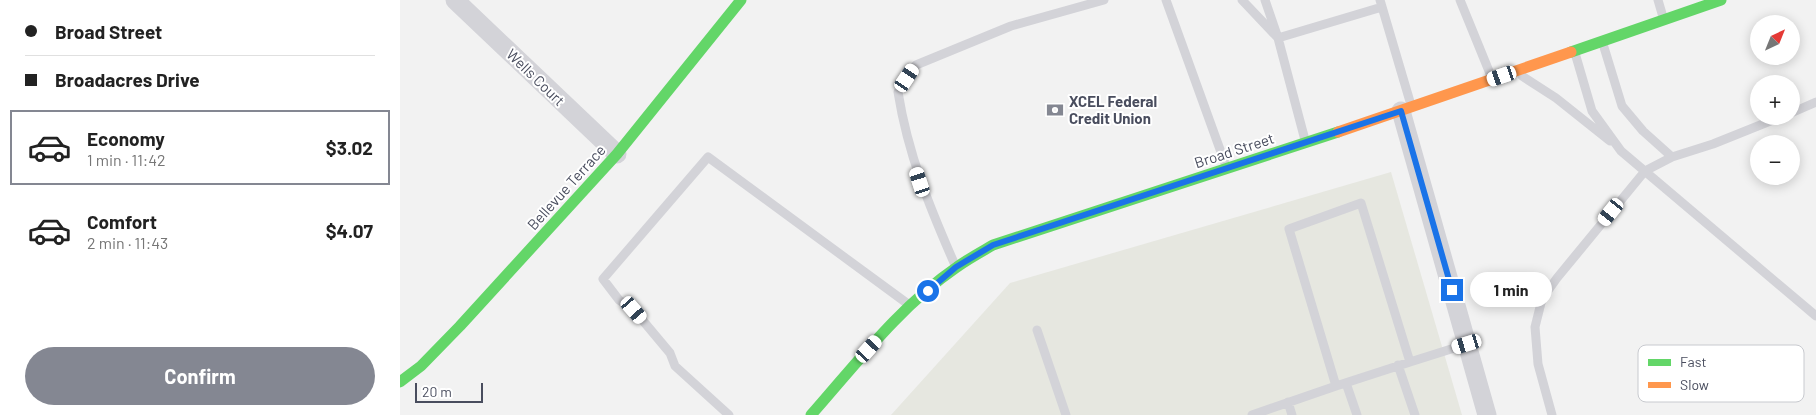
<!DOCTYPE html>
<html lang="en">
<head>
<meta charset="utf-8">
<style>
	:root { --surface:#fff; --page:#f2f2f2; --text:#222; --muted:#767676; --line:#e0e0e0; --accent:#848792 }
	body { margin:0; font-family:Barlow,sans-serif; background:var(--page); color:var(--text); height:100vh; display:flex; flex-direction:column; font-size:19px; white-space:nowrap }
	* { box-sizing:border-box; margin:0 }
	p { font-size:16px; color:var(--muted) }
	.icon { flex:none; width:28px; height:28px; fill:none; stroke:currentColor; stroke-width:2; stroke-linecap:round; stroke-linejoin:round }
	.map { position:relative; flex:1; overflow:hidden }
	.sheet { display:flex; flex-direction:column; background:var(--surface); width:400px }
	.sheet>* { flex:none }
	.guide { display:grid; align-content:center; height:110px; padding:0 25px; background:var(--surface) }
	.needle { width:32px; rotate:43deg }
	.buttons { position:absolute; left:1350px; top:15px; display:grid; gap:10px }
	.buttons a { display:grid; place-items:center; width:50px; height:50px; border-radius:50%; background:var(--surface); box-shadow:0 2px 12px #0003; font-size:25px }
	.scale { position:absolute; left:15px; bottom:12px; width:68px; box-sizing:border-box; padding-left:5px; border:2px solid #494d5e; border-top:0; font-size:14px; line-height:18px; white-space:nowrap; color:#494d5e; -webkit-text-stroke:4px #fff; paint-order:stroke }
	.end { position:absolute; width:22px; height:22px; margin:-11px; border:6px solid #1a73e8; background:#fff; box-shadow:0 0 0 2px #fff }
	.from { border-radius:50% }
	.bubble { position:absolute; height:35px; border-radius:18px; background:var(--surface); box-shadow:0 2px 12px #0003; font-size:16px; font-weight:700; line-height:35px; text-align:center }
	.car { position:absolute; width:15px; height:30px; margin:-15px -8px; border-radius:6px; box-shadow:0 0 4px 1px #0007; background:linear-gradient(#fff 24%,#345 0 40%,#fff 0 76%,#345 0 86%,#fff 0) }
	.guide b { display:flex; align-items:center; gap:18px; height:48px; font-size:19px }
	.guide b+b { border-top:1px solid var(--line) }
	.guide i { width:12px; height:12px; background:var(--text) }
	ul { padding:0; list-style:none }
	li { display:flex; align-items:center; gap:15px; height:75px; margin:0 10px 8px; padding:0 15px; border:2px solid transparent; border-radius:0px }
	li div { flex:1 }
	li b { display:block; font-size:19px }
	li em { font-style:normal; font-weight:700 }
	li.active { border-color:var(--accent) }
	li>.icon { width:45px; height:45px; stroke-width:1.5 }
	.primary-button { display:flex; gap:10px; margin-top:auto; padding:10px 25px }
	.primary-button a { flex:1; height:58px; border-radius:30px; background:var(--accent); color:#fff; font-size:20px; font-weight:700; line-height:58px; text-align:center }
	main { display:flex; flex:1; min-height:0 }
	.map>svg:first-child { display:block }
	.commercial { fill:#e6e7e0 }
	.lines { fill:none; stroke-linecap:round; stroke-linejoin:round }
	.lane { stroke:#d3d3d8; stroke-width:9 }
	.street { stroke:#d3d3d8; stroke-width:19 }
	.fast { stroke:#63d668; stroke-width:11 }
	.slow { stroke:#ff974d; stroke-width:11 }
	.route { stroke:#1a73e8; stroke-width:6 }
	.labels { text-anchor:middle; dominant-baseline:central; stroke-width:4; stroke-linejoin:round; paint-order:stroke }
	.street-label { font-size:15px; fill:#494d5e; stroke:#fff }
	.poi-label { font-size:15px; font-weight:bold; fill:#494d5e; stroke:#fff; text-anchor:start }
	.key { fill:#fff; stroke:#c8cacf; stroke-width:1 }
	.key-label { font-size:14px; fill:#494d5e }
</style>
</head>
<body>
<main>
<section class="sheet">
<div class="guide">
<b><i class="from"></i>Broad Street</b>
<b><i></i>Broadacres Drive</b>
</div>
<ul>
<li class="active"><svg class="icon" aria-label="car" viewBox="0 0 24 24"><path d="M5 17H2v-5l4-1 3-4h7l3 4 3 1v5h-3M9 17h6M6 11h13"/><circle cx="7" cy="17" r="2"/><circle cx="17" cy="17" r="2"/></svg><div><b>Economy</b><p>1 min · 11:42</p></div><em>$3.02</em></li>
<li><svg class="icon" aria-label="car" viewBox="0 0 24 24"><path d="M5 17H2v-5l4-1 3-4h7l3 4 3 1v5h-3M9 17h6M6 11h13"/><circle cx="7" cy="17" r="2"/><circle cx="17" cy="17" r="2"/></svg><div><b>Comfort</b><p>2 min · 11:43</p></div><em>$4.07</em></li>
</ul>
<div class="primary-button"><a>Confirm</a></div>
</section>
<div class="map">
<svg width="1416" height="415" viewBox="0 0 1416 415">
	<rect width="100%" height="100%" fill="#f2f2f2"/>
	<!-- commercial -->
	<path class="commercial" d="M 991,172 L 1062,415 L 491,415 L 610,283 Z"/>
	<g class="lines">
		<!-- lane -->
		<path class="lane" d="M 766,0 L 826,166
			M 842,0 L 878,38 L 905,140
			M 865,0 L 878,38 L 982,7
			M 980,0 L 1011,105
			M 1060,0 L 1091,76
			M 1258,0 L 1263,17
			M 1203,44 L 1222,106 L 1243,131 L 1272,157
			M 1175,53 L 1192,111 L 1221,151 L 1416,316
			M 1122,76 L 1156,98 L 1210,141
			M 1391,113 L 1416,102
			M 555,265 C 530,208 508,155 498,92 L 516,65 L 611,26 L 704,0
			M 637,330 L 666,415
			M 998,365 L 1015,415
			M 946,383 L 957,415
			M 936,386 L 1010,362
			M 888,402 L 892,415
			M 329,415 L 275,366 L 270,353 L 234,310 L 219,300 L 203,279 L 308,157 L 508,304
			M 852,415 L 936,386 L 889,229 L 961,203 L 1010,362 L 1067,344
			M 1152,415 L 1138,364 L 1135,327 L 1142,299 L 1157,278 L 1245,171 L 1272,157 L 1313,144 L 1383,116"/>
		<!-- street -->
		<path class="street" d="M 55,0 L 217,154
			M 1001,111 L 1087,415"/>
		<!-- fast -->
		<path class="fast" d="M 1171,52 L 1321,0
			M 0,382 L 21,366 L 60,326 L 217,154 L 341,0
			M 411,415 C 456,364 500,306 557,267 C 568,259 581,252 593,245 L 938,132"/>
		<!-- slow -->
		<path class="slow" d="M 938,132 L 1171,52"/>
	</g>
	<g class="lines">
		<!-- route -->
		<path class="route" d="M 528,291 L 556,267 L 593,245 L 1001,111 L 1052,290"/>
	</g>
	<!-- icons -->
	<defs>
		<g id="bank-bare" transform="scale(1.35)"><path d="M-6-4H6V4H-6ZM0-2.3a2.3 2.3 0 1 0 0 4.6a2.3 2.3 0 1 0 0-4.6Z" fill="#848792" stroke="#fff" stroke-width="2.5" paint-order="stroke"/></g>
	</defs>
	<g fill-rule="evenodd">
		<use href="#bank-bare" x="655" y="110"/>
	</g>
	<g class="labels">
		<!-- street labels -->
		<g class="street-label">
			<text transform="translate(136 77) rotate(44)">Wells Court</text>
			<text transform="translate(834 150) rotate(-18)">Broad Street</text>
			<text transform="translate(166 187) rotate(-48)">Bellevue Terrace</text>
		</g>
		<!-- poi labels -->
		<g class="poi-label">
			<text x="669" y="101">XCEL Federal<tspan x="669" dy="17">Credit Union</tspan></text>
		</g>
	</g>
	<!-- legend -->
	<rect x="1238" y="345" width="166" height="57" rx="8" class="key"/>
	<rect x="1248" y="359" width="23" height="7" fill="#63d668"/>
	<rect x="1248" y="382" width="23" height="6" fill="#ff974d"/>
	<g class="key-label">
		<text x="1280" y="367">Fast</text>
		<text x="1280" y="390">Slow</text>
	</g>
</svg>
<div class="buttons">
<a><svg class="needle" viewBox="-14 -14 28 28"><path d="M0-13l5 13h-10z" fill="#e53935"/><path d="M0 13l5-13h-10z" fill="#767676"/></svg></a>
<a>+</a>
<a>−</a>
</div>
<div class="scale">20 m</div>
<i class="end from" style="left:528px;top:291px"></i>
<i class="end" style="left:1052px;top:290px"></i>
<div class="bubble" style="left:1070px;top:272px;width:82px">1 min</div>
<i class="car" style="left:1102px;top:76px;rotate:251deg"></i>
<i class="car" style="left:507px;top:78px;rotate:34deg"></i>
<i class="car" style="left:520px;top:182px;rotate:342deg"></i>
<i class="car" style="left:1211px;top:212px;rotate:219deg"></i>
<i class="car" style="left:234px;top:310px;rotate:139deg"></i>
<i class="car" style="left:1067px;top:344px;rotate:253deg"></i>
<i class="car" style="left:469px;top:349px;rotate:42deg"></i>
</div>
</main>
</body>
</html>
